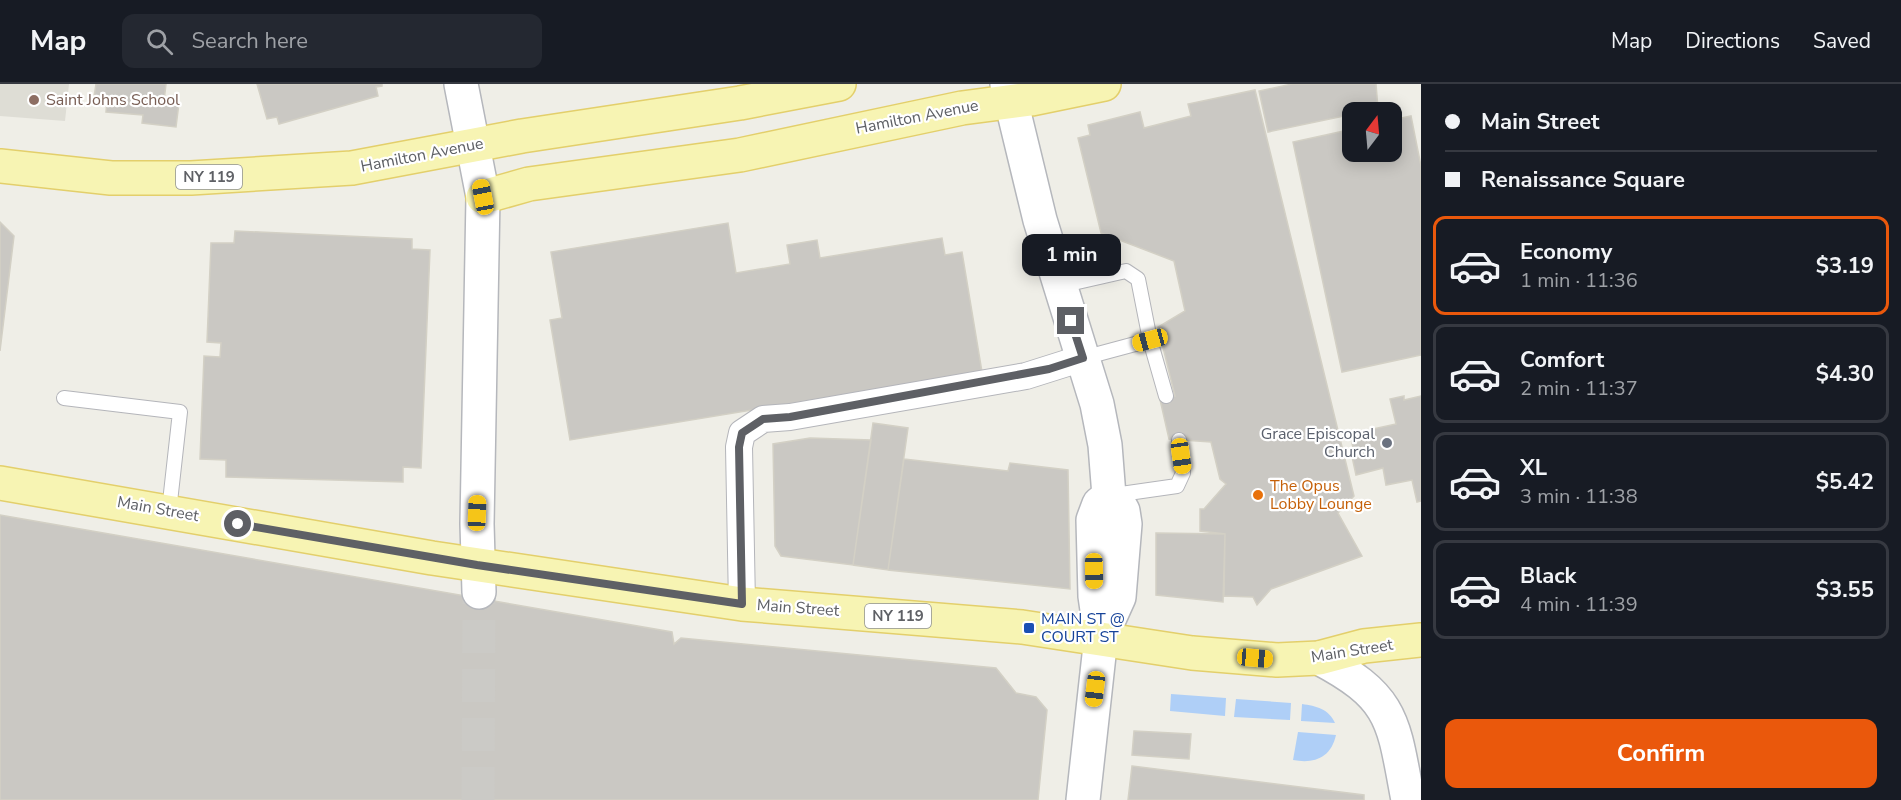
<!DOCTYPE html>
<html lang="en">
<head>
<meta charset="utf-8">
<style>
	:root { --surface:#171b24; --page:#242831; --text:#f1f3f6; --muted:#9ea1a6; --line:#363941; --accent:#ea580c }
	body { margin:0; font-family:"Nunito Sans",sans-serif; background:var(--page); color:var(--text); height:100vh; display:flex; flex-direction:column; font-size:22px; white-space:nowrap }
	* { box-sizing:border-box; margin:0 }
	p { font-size:20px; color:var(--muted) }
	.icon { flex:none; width:33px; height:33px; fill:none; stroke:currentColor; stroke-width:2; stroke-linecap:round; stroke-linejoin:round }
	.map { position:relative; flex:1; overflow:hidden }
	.drawer { display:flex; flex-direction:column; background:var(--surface); width:480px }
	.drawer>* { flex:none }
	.top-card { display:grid; align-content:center; height:132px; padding:0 24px; background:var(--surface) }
	.needle { width:39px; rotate:16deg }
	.tools { position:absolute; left:1342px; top:18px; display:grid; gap:12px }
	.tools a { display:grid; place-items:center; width:60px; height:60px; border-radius:12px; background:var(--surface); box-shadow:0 3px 15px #0003; font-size:30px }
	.end { position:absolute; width:27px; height:27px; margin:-14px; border:8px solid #5e6065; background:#fff; box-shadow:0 0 0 3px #fff }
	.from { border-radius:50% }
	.bubble { position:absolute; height:42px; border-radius:12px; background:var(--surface); box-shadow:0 3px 15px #0003; font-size:20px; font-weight:700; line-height:42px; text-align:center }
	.car { position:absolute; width:18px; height:36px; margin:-18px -9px; border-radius:8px; box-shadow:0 0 4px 2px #0007; background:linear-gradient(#f5c518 24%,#345 0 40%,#f5c518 0 76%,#345 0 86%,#f5c518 0) }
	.top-card b { display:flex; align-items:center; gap:21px; height:57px; font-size:22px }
	.top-card b+b { border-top:2px solid var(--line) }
	.top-card i { width:15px; height:15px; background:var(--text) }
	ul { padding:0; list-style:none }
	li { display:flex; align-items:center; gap:18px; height:99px; margin:0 12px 9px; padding:0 12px; border:3px solid var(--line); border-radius:12px }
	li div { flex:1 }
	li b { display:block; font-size:22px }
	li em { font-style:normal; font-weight:700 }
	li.selected { border-color:var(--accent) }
	li>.icon { width:54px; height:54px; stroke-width:1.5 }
	.primary-button { display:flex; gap:12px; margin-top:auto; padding:12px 24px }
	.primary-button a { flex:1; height:69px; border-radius:12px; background:var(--accent); color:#fff; font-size:24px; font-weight:700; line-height:69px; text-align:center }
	header { display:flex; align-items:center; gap:36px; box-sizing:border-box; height:84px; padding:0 30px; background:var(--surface); border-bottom:2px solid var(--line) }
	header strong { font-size:28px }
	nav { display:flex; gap:33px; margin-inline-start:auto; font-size:21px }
	.search { width:420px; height:54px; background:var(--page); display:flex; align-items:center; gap:15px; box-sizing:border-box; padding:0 21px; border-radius:12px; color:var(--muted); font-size:22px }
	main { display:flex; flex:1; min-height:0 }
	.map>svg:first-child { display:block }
	.education { fill:#deddd5 }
	.water { fill:#afcff7 }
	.building { fill:#cac8c3; stroke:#d3d0c5; stroke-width:1.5 }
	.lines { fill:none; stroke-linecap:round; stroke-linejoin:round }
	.secondary-tunnel { stroke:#cbcac6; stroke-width:33; stroke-dasharray:33 16; stroke-linecap:butt }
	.lane-casing { stroke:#b4b5ba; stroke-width:16 }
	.street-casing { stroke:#b4b5ba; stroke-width:28 }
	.secondary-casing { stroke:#b5b7bc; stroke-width:36 }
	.primary-casing { stroke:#e3cf6b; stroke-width:36 }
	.lane { stroke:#fff; stroke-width:14 }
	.street { stroke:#fff; stroke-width:26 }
	.secondary { stroke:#fff; stroke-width:33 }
	.primary { stroke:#f7f4b3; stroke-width:33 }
	.route { stroke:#5e6065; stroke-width:8 }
	.education-dot { fill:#8d6e63; stroke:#fff; stroke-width:2 }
	.worship-dot { fill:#6b7280; stroke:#fff; stroke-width:2 }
	.food-dot { fill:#e8710a; stroke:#fff; stroke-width:2 }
	.transit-dot { fill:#1a4fb4; stroke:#fff; stroke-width:2 }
	.labels { text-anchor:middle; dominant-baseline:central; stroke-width:4.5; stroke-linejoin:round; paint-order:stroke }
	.shield { fill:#fff; stroke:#8e9093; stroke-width:1.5 }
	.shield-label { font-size:15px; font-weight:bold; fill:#5e6065 }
	.education-label { font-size:16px; fill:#785e54; stroke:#fff; text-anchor:start }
	.street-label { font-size:16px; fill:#5e6065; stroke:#fff }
	.worship-label { font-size:16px; fill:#5b616d; stroke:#fff; text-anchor:end }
	.food-label { font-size:16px; fill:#c56008; stroke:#fff; text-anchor:start }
	.transit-label { font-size:16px; fill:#164399; stroke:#fff; text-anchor:start }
</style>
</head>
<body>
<header>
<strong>Map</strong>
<div class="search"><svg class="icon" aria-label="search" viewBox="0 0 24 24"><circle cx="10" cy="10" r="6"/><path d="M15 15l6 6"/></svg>Search here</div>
<nav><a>Map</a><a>Directions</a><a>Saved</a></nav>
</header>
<main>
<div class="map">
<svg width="1421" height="716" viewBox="0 0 1421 716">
	<rect width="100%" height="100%" fill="#efeee7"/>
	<!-- education -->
	<path class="education" d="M 0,0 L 69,0 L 65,37 L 0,32 Z"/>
	<!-- water -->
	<path class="water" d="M 1171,610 L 1226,614 L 1225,632 L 1170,627 Z
		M 1236,615 L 1291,619 L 1290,636 L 1234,633 Z
		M 1302,620 C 1316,622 1329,625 1335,639 L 1301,637 Z
		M 1298,648 L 1336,651 C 1331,674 1314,680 1293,676 Z"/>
	<!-- building -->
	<path class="building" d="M 96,0 L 166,0 L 164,17 L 179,19 L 176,43 L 142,39 L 143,31 L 106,28 L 107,15 L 94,13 Z
		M 257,0 L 382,0 L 382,2 L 376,3 L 378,12 L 279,40 L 277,33 L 267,35 Z
		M 1292,0 L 1376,0 L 1378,25 L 1268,48 L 1259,7 Z
		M 1255,6 L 1354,412 L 1338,429 L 1362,472 L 1271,505 L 1257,521 L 1253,513 L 1224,512 L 1225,450 L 1200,447 L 1200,425 L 1204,425 L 1226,400 L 1220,395 L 1211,358 L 1169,355 L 1159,311 L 1175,312 L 1158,243 L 1185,227 L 1174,177 L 1101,149 L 1078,54 L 1090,51 L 1088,41 L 1140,28 L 1144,44 L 1191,32 L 1188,20 Z
		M 1411,32 L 1421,82 L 1421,271 L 1342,288 L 1293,58 L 1353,45 L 1353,68 L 1392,68 L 1392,36 Z
		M 0,138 L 14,152 L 0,267 Z
		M 728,139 L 736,189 L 790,180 L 787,161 L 817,156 L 820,174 L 942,154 L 945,171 L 962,168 L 982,288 L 570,356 L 550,236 L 562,234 L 551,168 Z
		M 235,147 L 412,155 L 412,165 L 430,166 L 421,384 L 403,383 L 403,398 L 226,393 L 226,376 L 200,375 L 204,272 L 220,273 L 221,259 L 207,258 L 211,159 L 234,159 Z
		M 1404,312 L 1404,316 L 1421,312 L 1421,417 L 1417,418 L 1412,396 L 1386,401 L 1383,384 L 1356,391 L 1351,368 L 1354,368 L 1350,350 L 1396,340 L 1390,315 Z
		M 873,339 L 908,344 L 888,486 L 853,481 Z
		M 810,354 L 871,356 L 853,481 L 781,472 L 775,462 L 773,360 Z
		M 904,375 L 1008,387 L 1010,379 L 1068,386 L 1070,505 L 888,486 Z
		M 0,431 L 672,548 L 674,560 L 681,554 L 996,584 L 1016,609 L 1036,613 L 1047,626 L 1038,716 L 0,716 Z
		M 1156,449 L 1225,450 L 1223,518 L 1156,511 Z
		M 1134,647 L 1191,650 L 1189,675 L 1132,671 Z
		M 1132,682 L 1364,711 L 1364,716 L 1128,716 Z"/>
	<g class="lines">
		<!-- secondary-tunnel -->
		<path class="secondary-tunnel" d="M 478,716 L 479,508"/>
		<!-- lane casing -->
		<g class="lane-casing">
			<path id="lane" d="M 1060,202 L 1126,187 L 1138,195 L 1150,256 L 1083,274
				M 1150,256 L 1166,312
				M 64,314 L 180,328 L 169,427
				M 1114,411 L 1177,402 L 1183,389 L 1179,356"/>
		</g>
		<!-- street casing -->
		<g class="street-casing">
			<path id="street" d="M 742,520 L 739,363 L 742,349 L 763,335 L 790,333 L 1026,292 L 1083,274"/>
		</g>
		<!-- secondary casing -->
		<g class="secondary-casing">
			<path id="secondary" d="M 461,0 L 483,113 L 477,440 L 479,508
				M 1007,0 L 1040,136 L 1097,320 L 1105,361 L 1109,412
				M 1101,553 L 1119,513 L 1125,440 L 1123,427 L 1118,418 L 1109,412
				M 1319,574 C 1395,614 1393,637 1408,716
				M 1083,716 L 1101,553 L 1095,512 L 1093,436 L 1099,420 L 1109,412"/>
		</g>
		<!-- primary casing -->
		<g class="primary-casing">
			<path id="primary" d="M 0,82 L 111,94 L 191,94 L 352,84 L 522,52 L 740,19 L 839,0
				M 483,113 L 529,100 L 740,71 L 962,24 L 1031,15 L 1104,0
				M 0,399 L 432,474 L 742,520 L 1022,543 L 1192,569 L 1277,576 L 1319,574 L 1364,562 L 1421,556"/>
		</g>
		<!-- lane -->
		<use href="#lane" class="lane"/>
		<!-- street -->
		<use href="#street" class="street"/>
		<!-- secondary -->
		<use href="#secondary" class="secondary"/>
		<!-- primary -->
		<use href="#primary" class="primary"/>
	</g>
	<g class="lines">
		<!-- route -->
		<path class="route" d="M 238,440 L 477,481 L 742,520 L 739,363 L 742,349 L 763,335 L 790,333 L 1049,285 L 1083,274 L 1071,237"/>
	</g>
	<!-- markers -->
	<circle class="education-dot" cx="34" cy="16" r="6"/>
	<circle class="worship-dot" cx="1387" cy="359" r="6"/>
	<circle class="food-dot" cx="1258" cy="411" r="6"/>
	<rect class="transit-dot" x="1023" y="538" width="12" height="12" rx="3"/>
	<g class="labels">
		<!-- shield labels -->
		<g class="shield">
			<rect x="176" y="81" width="66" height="24" rx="4.5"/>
			<rect x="865" y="520" width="66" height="24" rx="4.5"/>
		</g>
		<g class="shield-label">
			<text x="209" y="93">NY 119</text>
			<text x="898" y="532">NY 119</text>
		</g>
		<!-- education labels -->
		<g class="education-label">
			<text x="46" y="16">Saint Johns School</text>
		</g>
		<!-- street labels -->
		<g class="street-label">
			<text transform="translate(917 33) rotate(-11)">Hamilton Avenue</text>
			<text transform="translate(422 71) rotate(-11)">Hamilton Avenue</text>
			<text transform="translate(158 425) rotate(10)">Main Street</text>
			<text transform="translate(798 524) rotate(4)">Main Street</text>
			<text transform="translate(1352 567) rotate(-9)">Main Street</text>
		</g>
		<!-- worship labels -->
		<g class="worship-label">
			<text x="1375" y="350">Grace Episcopal<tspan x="1375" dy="18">Church</tspan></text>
		</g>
		<!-- food labels -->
		<g class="food-label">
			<text x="1270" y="402">The Opus<tspan x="1270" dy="18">Lobby Lounge</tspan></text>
		</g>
		<!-- transit labels -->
		<g class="transit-label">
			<text x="1041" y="535">MAIN ST @<tspan x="1041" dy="18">COURT ST</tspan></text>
		</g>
	</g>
</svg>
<div class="tools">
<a><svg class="needle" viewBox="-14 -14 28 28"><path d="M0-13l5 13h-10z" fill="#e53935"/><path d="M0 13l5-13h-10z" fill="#9ea1a6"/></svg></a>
</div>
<i class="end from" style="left:238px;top:440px"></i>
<i class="end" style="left:1071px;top:237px"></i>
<div class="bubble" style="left:1022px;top:150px;width:99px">1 min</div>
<i class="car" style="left:483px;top:113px;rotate:349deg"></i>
<i class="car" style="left:1150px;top:256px;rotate:255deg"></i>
<i class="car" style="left:1181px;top:372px;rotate:172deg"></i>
<i class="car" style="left:477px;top:429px;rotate:2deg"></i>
<i class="car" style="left:1094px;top:487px;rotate:179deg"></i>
<i class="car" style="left:1255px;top:574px;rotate:95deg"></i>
<i class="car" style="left:1095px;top:605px;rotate:187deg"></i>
</div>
<section class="drawer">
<div class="top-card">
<b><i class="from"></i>Main Street</b>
<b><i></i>Renaissance Square</b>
</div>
<ul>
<li class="selected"><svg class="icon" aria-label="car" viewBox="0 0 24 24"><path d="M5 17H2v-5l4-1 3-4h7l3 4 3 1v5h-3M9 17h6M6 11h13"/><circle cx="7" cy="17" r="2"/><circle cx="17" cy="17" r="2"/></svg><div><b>Economy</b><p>1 min · 11:36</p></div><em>$3.19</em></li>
<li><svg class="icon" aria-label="car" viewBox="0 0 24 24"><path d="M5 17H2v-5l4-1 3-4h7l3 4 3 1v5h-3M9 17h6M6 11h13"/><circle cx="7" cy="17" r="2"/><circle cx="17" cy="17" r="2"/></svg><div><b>Comfort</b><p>2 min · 11:37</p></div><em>$4.30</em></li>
<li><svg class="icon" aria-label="car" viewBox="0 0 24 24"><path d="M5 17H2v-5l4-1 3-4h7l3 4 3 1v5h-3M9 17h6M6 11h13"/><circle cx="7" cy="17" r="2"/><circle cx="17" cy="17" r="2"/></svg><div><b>XL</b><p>3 min · 11:38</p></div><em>$5.42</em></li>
<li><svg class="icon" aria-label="car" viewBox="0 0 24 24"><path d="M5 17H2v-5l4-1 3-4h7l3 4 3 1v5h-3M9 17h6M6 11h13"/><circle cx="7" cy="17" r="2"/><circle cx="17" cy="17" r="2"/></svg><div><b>Black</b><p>4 min · 11:39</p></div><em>$3.55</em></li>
</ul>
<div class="primary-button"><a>Confirm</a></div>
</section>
</main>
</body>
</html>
